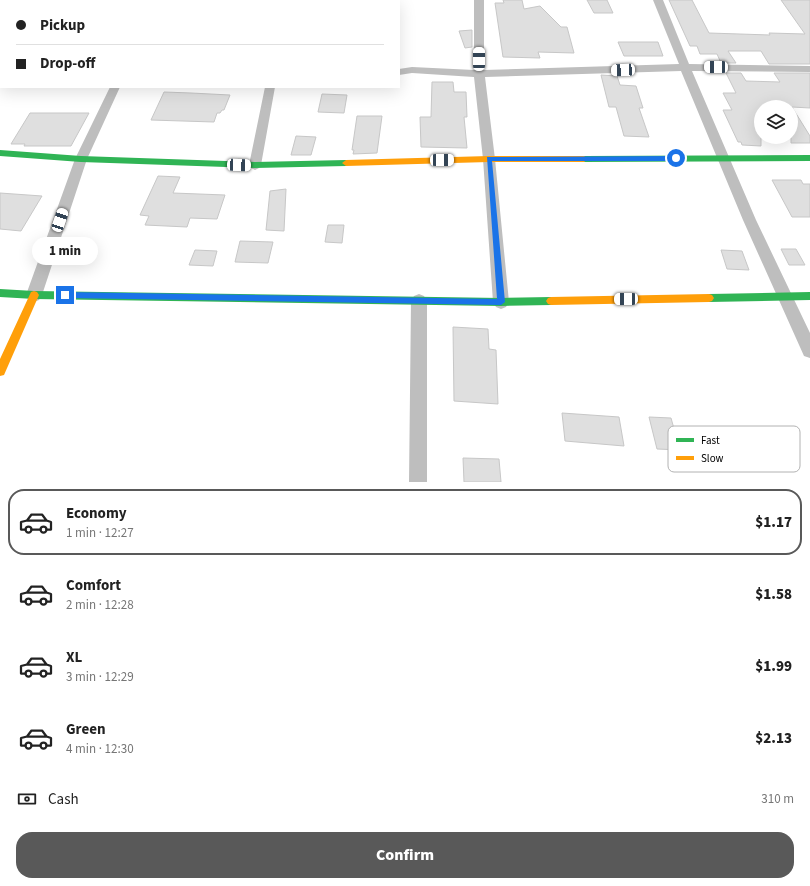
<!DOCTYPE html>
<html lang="en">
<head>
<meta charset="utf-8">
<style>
	:root { --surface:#fff; --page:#f6f6f6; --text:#222; --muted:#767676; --line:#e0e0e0; --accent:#595959 }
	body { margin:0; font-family:"Source Sans 3",sans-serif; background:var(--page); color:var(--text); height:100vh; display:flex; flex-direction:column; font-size:15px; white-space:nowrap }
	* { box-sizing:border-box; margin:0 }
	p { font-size:13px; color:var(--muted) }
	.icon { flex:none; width:22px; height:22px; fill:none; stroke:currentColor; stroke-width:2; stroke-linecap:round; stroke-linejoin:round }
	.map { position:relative; height:482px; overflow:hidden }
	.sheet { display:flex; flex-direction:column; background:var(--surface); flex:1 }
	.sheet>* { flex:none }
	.top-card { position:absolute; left:0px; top:0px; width:400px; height:88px; box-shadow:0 4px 16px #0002; display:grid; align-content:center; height:88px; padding:0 16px; background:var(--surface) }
	.fabs { position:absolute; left:754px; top:100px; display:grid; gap:8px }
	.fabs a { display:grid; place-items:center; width:44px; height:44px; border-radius:50%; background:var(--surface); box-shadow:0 4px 16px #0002; font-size:20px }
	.end { position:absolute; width:18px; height:18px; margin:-9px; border:5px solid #1a73e8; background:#fff; box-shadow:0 0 0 2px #fff }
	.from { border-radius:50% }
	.bubble { position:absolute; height:28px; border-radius:14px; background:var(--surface); box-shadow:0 4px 16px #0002; font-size:13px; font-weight:800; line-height:28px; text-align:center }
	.car { position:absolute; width:12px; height:24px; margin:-12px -6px; border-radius:5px; box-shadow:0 0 3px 1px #0007; background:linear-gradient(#fff 24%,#345 0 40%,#fff 0 76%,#345 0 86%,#fff 0) }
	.top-card b { display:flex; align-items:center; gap:14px; height:38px; font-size:15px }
	.top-card b+b { border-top:1px solid var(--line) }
	.top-card i { width:10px; height:10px; background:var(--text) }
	ul { padding:7px 0 0; list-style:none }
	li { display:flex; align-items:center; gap:12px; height:66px; margin:0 8px 6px; padding:0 8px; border:2px solid transparent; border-radius:16px }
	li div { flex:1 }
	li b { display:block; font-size:15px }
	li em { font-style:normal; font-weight:800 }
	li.on { border-color:var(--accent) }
	li>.icon { width:36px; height:36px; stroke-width:1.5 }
	.pay { display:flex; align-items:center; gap:10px; height:44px; padding:0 16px; font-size:15px }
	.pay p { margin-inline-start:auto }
	.cta { display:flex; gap:8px; margin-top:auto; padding:8px 16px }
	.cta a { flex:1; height:46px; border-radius:16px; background:var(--accent); color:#fff; font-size:16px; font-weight:800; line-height:46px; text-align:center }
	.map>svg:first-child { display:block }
	.building { fill:#dfdfdf; stroke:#c7c7c7 }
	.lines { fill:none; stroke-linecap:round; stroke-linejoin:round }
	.street { fill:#bebebe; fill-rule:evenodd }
	.fast { fill:#30b455; fill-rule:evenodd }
	.slow { fill:#ff9f0a; fill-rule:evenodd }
	.route { fill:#1a73e8 }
	.key { fill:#fff; stroke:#b2b2b2; stroke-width:1 }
	.key-label { font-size:11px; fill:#000 }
</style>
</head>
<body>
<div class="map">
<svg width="810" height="482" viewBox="0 0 810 482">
	<rect width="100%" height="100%" fill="#fff"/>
	<!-- building -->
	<path class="building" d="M 503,0 L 522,0 L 524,9 L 540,6 L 561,27 L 567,27 L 574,53 L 538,52 L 540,58 L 503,57 L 495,3 L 504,3 Z
		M 587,0 L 607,0 L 613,13 L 594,13 Z
		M 669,0 L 692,0 L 709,33 L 770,35 L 769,33 L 805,34 L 781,0 L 810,0 L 810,64 L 769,64 L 761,51 L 728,51 L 736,63 L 721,63 L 717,54 L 700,54 L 697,46 L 690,46 Z
		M 472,30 L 472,47 L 465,48 L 459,31 Z
		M 618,42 L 658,42 L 663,56 L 624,56 Z
		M 726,73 L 741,73 L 746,81 L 780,82 L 774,73 L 810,73 L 810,108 L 792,107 L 810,136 L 810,143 L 791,143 L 791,107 L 761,107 L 761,146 L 742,145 L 741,142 L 738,142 L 723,110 L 732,110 L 723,93 L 736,93 Z
		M 601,75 L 617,76 L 620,85 L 636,86 L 643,108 L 639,108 L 649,137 L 624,136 L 616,107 L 609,107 Z
		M 432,82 L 453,82 L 454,92 L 466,92 L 467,117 L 464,117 L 467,148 L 421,147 L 420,117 L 431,117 Z
		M 164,92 L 191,93 L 230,95 L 224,110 L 222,110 L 220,113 L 217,113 L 214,122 L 151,120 Z
		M 322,94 L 347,95 L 344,113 L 318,112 Z
		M 30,113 L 89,113 L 71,146 L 24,146 L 25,144 L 11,144 Z
		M 357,116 L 382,116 L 377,153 L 353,154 L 354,150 L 352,150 Z
		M 296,136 L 316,137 L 311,155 L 291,155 Z
		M 158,176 L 180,177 L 173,193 L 225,195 L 217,219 L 190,218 L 187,227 L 145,225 L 149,216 L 140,215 Z
		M 772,180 L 801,180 L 803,184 L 810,184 L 810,217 L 792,217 Z
		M 286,189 L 284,231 L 266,230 L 270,191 Z
		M 0,193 L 42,196 L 21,231 L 0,229 Z
		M 328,225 L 344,225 L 342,243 L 325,242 Z
		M 240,241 L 273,242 L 268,263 L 235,262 Z
		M 781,249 L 796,249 L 805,265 L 789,265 Z
		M 195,250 L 217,251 L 213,266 L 189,265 Z
		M 721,250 L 742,251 L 749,270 L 727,269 Z
		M 453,327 L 488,329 L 489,349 L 496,350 L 498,404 L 454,401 Z
		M 562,413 L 619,417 L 624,446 L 565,441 Z
		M 649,417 L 671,418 L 680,450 L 657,449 Z
		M 463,458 L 499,459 L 501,482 L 464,482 Z"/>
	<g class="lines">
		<!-- street -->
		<path class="street" d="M 164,0 L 174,0 L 174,1 L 164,1 Z
			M 279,0 L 289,0 L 289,1 L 279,1 Z
			M 474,0 L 484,0 L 484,70 L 679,64 L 653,0 L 663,0 L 689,64 L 810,66 L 810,72 L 692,71 L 756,220 L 810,333 L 810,358 L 804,356 L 743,220 L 681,71 L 485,77 L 495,159 L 509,302 L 506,307 L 501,309 L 496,307 L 493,302 L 483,159 L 474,77 L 412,73 L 399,75 L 399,69 L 412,67 L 474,70 Z
			M 110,87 L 120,87 L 87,159 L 42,295 L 39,300 L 34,302 L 29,300 L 26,295 L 75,159 Z
			M 265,87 L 275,87 L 261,165 L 259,168 L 255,170 L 251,168 L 249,165 Z
			M 419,294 L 424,296 L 427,301 L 427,482 L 409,482 L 411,301 L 414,296 Z"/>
		<!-- fast -->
		<path class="fast" d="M 0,150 L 81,156 L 255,162 L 346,160 L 350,163 L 346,166 L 255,168 L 81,162 L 0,156 Z
			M 810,155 L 810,161 L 584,162 L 580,159 L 584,156 Z
			M 0,289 L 34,291 L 501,298 L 551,297 L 554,298 L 556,301 L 554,304 L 551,305 L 501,306 L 34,299 L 0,297 Z
			M 810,292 L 810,300 L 709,302 L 706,301 L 704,298 L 706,295 L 709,294 Z"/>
		<!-- slow -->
		<path class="slow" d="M 489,156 L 584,156 L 588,159 L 584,162 L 489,162 L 346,166 L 342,163 L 346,160 Z
			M 34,291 L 37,292 L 39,295 L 4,375 L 0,376 L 0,359 L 31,292 Z
			M 709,294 L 712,295 L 714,298 L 712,301 L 709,302 L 551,305 L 548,304 L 546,301 L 548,298 L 551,297 Z"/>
	</g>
	<!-- route -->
	<path class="route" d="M 676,156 L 679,158 L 676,161 L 492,161 L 505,302 L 501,305 L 65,298 L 62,295 L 65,292 L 497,299 L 487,157 Z"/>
	<!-- legend -->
	<rect x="668" y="426" width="132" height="46" rx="6" class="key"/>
	<rect x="676" y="438" width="18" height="4" fill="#30b455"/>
	<rect x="676" y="456" width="18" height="4" fill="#ff9f0a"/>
	<g class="key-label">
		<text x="701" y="444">Fast</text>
		<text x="701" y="462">Slow</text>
	</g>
</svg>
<div class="fabs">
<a><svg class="icon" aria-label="layers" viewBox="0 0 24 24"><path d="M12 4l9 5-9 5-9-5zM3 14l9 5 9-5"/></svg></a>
</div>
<i class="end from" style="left:676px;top:158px"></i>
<i class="end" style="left:65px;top:295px"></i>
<div class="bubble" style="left:32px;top:237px;width:66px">1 min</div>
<i class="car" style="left:479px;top:59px;rotate:0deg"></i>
<i class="car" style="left:716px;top:67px;rotate:271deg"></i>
<i class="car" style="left:623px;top:70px;rotate:267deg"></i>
<i class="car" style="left:442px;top:160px;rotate:89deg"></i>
<i class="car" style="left:239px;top:165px;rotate:92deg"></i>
<i class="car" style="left:60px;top:220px;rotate:19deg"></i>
<i class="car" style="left:626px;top:299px;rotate:269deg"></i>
<div class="top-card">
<b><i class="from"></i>Pickup</b>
<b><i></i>Drop-off</b>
</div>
</div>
<section class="sheet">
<ul>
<li class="on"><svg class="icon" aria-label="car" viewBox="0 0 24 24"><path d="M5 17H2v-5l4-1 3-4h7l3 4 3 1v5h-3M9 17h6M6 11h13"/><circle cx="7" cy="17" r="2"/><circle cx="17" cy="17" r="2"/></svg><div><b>Economy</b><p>1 min · 12:27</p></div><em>$1.17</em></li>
<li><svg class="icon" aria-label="car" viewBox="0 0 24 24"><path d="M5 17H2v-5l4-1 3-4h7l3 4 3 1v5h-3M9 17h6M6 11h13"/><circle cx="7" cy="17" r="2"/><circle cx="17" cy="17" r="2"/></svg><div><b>Comfort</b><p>2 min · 12:28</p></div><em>$1.58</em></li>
<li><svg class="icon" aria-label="car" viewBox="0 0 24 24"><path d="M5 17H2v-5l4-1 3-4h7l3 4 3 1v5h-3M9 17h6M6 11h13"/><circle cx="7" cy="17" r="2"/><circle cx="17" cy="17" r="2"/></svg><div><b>XL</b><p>3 min · 12:29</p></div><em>$1.99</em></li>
<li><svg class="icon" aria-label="car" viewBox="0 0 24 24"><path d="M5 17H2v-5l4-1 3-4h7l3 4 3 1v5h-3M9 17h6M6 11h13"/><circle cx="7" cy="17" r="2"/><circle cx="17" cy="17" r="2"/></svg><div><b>Green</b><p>4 min · 12:30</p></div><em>$2.13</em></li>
</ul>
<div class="pay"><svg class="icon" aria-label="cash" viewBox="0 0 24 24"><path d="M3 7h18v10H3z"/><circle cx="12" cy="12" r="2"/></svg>Cash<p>310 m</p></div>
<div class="cta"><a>Confirm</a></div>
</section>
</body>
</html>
